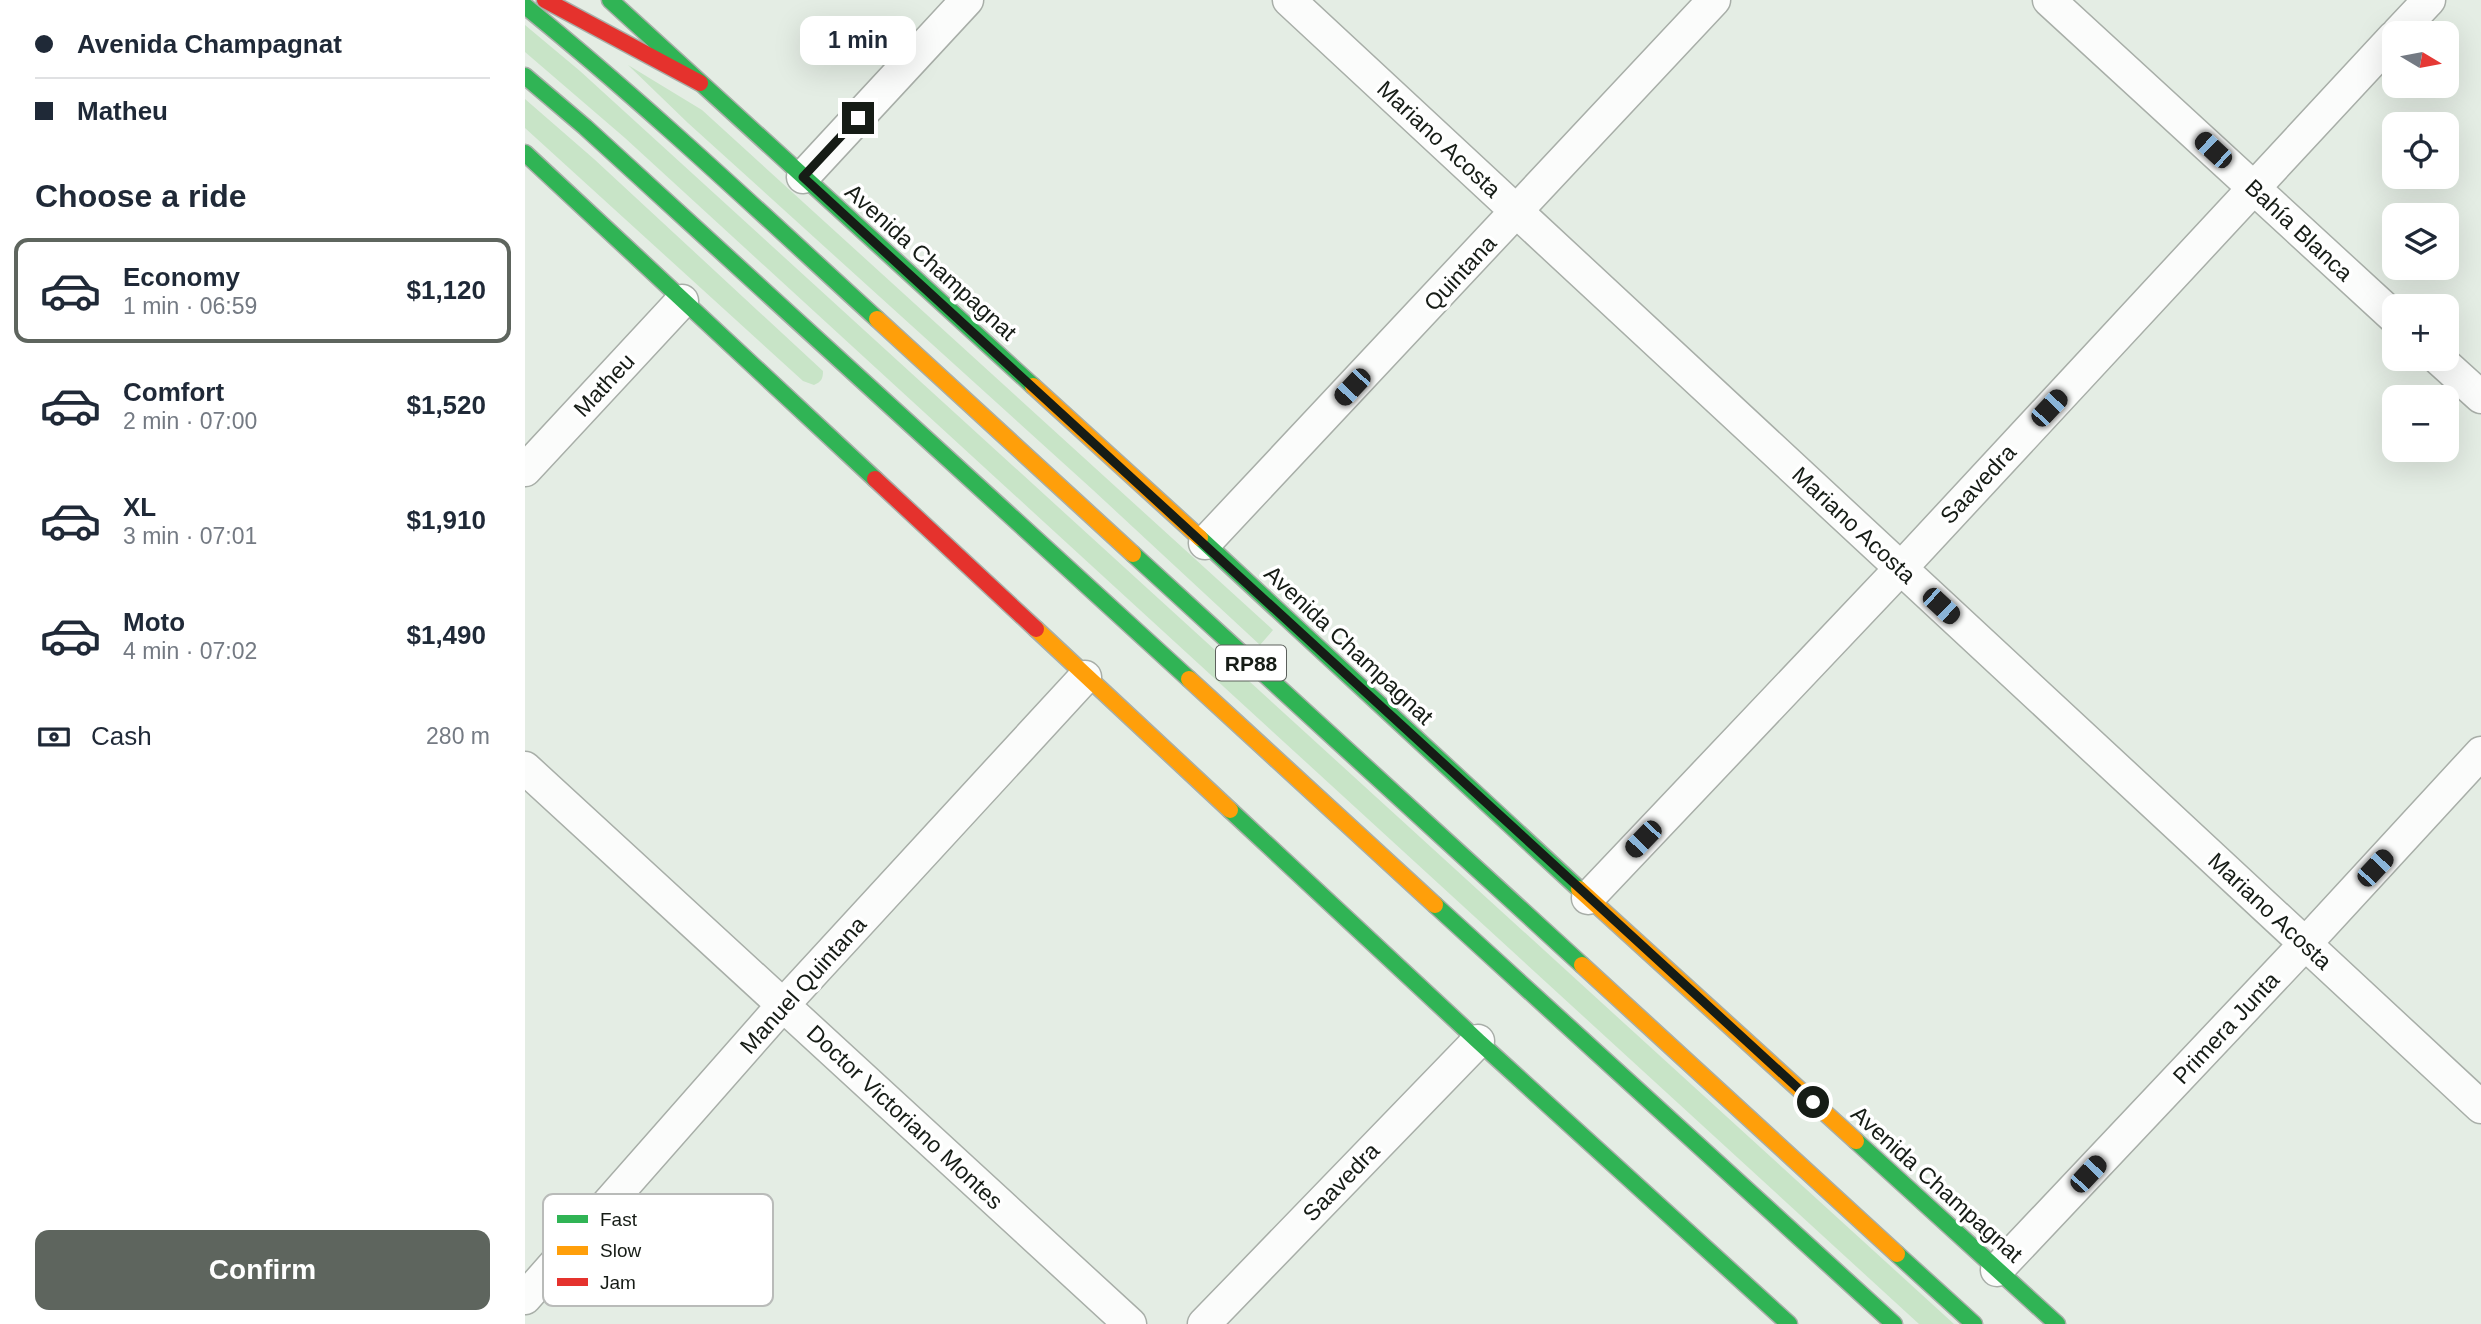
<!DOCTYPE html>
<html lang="en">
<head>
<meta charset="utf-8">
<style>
	:root { --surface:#fff; --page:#f2f2f3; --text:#1f2937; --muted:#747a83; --line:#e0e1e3; --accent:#5e655e }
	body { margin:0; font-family:Arial,sans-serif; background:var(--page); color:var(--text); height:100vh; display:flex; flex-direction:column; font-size:26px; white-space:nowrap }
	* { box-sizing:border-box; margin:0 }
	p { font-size:23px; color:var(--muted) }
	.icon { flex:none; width:38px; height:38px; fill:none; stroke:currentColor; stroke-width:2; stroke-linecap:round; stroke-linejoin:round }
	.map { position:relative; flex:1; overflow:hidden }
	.drawer { display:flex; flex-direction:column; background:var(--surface); width:525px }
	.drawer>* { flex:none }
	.banner { display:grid; align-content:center; height:154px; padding:0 35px; background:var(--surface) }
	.needle { width:46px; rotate:100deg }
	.controls { position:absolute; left:1857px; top:21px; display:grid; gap:14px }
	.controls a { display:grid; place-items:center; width:77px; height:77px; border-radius:14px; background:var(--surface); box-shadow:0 7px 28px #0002; font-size:35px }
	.end { position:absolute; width:32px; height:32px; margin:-16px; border:9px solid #161c16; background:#fff; box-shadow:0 0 0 4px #fff }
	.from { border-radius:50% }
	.bubble { position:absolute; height:49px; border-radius:14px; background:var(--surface); box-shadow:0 7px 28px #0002; font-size:23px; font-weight:700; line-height:49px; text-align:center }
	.car { position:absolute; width:21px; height:42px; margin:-21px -10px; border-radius:9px; box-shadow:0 0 5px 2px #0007; background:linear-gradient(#222 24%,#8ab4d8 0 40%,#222 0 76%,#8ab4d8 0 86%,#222 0) }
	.banner b { display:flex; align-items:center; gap:24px; height:66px; font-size:26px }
	.banner b+b { border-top:2px solid var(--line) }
	.banner i { width:18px; height:18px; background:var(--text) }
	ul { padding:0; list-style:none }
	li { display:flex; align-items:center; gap:21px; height:105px; margin:0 14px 10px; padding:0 21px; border:4px solid transparent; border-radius:14px }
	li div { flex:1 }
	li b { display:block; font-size:26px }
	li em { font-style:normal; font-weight:700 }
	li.active { border-color:var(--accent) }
	li>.icon { width:63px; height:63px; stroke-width:1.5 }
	h2 { padding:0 35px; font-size:32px; line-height:84px }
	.pay { display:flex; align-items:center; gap:18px; height:77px; padding:0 35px; font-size:26px }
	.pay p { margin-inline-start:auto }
	.action { display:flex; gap:14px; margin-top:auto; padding:14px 35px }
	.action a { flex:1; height:80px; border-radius:14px; background:var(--accent); color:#fff; font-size:28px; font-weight:700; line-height:80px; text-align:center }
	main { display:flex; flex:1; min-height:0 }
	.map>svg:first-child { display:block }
	.green { fill:#c8e4c7 }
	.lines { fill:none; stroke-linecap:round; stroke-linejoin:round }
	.street-casing { stroke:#a8aea8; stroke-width:35 }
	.fast-casing { stroke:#a8aea8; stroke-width:19 }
	.slow-casing { stroke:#a8aea8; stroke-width:19 }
	.jam-casing { stroke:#a8aea8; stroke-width:19 }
	.street { stroke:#fbfcfb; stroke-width:32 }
	.fast { stroke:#30b455; stroke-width:16 }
	.slow { stroke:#ff9f0a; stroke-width:16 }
	.jam { stroke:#e5322d; stroke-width:16 }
	.route { stroke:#161c16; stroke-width:9 }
	.labels { text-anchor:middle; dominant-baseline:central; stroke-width:7; stroke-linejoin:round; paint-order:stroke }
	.shield { fill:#fff; stroke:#5c605c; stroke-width:2 }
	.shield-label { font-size:21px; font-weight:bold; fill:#161c16 }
	.street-label { font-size:23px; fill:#161c16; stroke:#fff }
	.key { fill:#fff; stroke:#b9bbb9; stroke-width:2 }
	.key-label { font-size:19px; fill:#161c16 }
</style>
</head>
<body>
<main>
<section class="drawer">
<div class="banner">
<b><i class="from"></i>Avenida Champagnat</b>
<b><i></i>Matheu</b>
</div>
<h2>Choose a ride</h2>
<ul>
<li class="active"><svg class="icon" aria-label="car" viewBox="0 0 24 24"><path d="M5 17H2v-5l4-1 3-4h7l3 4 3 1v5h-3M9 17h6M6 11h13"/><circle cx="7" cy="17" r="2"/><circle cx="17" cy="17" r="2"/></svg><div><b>Economy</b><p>1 min · 06:59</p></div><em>$1,120</em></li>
<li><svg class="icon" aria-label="car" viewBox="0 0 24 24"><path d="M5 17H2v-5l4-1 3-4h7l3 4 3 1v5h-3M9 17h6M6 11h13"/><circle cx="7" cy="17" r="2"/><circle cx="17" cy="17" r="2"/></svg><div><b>Comfort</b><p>2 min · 07:00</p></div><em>$1,520</em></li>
<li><svg class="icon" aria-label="car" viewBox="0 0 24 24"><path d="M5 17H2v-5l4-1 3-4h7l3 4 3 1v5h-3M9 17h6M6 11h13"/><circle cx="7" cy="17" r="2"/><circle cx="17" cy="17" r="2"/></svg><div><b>XL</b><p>3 min · 07:01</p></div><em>$1,910</em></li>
<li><svg class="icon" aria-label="car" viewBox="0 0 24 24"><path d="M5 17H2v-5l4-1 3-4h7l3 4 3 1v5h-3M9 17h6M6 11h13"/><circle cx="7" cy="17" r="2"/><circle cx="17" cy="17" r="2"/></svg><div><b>Moto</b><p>4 min · 07:02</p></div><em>$1,490</em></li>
</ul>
<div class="pay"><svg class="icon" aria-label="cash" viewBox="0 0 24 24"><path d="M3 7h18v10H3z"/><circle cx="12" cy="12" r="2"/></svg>Cash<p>280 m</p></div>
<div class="action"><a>Confirm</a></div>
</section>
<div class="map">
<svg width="1956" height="1324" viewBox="0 0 1956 1324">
	<rect width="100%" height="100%" fill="#e4ede4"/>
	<!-- green -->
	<path class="green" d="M 0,25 L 55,71 L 1429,1324 L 1394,1324 L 100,138 L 0,52 Z
		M 103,65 L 177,110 L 748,630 L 735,645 L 568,490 L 163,123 Z
		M 0,99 L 69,159 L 298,371 C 298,379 296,382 289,385 L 278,381 L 0,128 Z"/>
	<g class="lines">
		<!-- street casing -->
		<g class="street-casing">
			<path id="street" d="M 764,0 L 1956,1107
				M 1524,0 L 1869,317
				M 1873,33 L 1904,0
				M 278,177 L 442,0
				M 1914,359 L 1956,397
				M 0,470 L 157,301
				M 680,543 L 1189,0
				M 0,768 L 605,1324
				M 1063,898 L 1376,568 L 1869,37
				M 1472,1270 L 1780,944 L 1956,753
				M 0,1298 L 258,1005 L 560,677
				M 679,1324 L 953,1041"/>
		</g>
		<!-- fast casing -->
		<g class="fast-casing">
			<path id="fast" d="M 85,0 L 508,386
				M 0,6 C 122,105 236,213 352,319
				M 0,76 L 60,127 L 664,679
				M 0,153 L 350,479
				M 675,538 L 1054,889
				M 608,554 L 1057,965
				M 705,810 L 953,1041 L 1264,1324
				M 910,905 L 1369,1324
				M 1331,1141 L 1532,1324
				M 1372,1254 L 1449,1324"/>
		</g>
		<!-- slow casing -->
		<g class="slow-casing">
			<path id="slow" d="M 352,319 L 608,554
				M 508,386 L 675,538
				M 511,629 L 705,810
				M 664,679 L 910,905
				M 1054,889 L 1331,1141
				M 1057,965 L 1372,1254"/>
		</g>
		<!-- jam casing -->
		<g class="jam-casing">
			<path id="jam" d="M 20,0 L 175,83
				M 350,479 L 511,629"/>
		</g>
		<!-- street -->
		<use href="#street" class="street"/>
		<!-- fast -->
		<use href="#fast" class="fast"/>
		<!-- slow -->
		<use href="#slow" class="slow"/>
		<!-- jam -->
		<use href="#jam" class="jam"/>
	</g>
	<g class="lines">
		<!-- route -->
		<path class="route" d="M 333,118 L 278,177 L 1288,1102"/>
	</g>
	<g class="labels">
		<!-- shield labels -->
		<rect class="shield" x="691" y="645.5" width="70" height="35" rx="5"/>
		<g class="shield-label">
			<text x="726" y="663">RP88</text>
		</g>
		<!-- street labels -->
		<g class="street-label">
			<text transform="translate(914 139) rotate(43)">Mariano Acosta</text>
			<text transform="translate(1774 230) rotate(43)">Bahía Blanca</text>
			<text transform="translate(406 262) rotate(42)">Avenida Champagnat</text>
			<text transform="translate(935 273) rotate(-47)">Quintana</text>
			<text transform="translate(79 385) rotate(-47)">Matheu</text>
			<text transform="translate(1453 484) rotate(-47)">Saavedra</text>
			<text transform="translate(1329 525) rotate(43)">Mariano Acosta</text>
			<text transform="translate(824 645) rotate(43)">Avenida Champagnat</text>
			<text transform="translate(1745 911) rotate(43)">Mariano Acosta</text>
			<text transform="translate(278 985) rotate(-48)">Manuel Quintana</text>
			<text transform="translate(1701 1028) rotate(-47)">Primera Junta</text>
			<text transform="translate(380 1117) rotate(43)">Doctor Victoriano Montes</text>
			<text transform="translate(816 1182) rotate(-46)">Saavedra</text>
			<text transform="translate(1412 1184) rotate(42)">Avenida Champagnat</text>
		</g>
	</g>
	<!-- legend -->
	<rect x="18" y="1194" width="230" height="112" rx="10" class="key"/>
	<rect x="32" y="1215" width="31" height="8" fill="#30b455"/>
	<rect x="32" y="1246" width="31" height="9" fill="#ff9f0a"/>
	<rect x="32" y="1278" width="31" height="8" fill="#e5322d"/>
	<g class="key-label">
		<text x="75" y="1226">Fast</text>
		<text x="75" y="1257">Slow</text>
		<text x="75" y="1289">Jam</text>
	</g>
</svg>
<div class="controls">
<a><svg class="needle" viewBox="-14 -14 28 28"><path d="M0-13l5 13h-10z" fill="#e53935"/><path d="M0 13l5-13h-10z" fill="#747a83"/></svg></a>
<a><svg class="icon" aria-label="locate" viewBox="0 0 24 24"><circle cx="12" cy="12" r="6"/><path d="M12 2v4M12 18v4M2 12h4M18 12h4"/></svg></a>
<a><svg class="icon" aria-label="layers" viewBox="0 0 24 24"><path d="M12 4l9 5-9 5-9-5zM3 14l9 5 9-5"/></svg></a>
<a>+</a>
<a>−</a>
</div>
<i class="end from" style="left:1288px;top:1102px"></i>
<i class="end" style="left:333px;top:118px"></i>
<div class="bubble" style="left:275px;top:16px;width:116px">1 min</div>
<i class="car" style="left:1688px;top:150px;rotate:313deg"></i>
<i class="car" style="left:827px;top:387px;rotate:223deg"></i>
<i class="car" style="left:1524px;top:408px;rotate:43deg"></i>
<i class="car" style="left:1416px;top:606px;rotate:133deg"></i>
<i class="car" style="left:1118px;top:839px;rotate:224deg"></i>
<i class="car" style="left:1850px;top:868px;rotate:43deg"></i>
<i class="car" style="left:1563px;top:1174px;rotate:43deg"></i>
</div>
</main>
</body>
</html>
